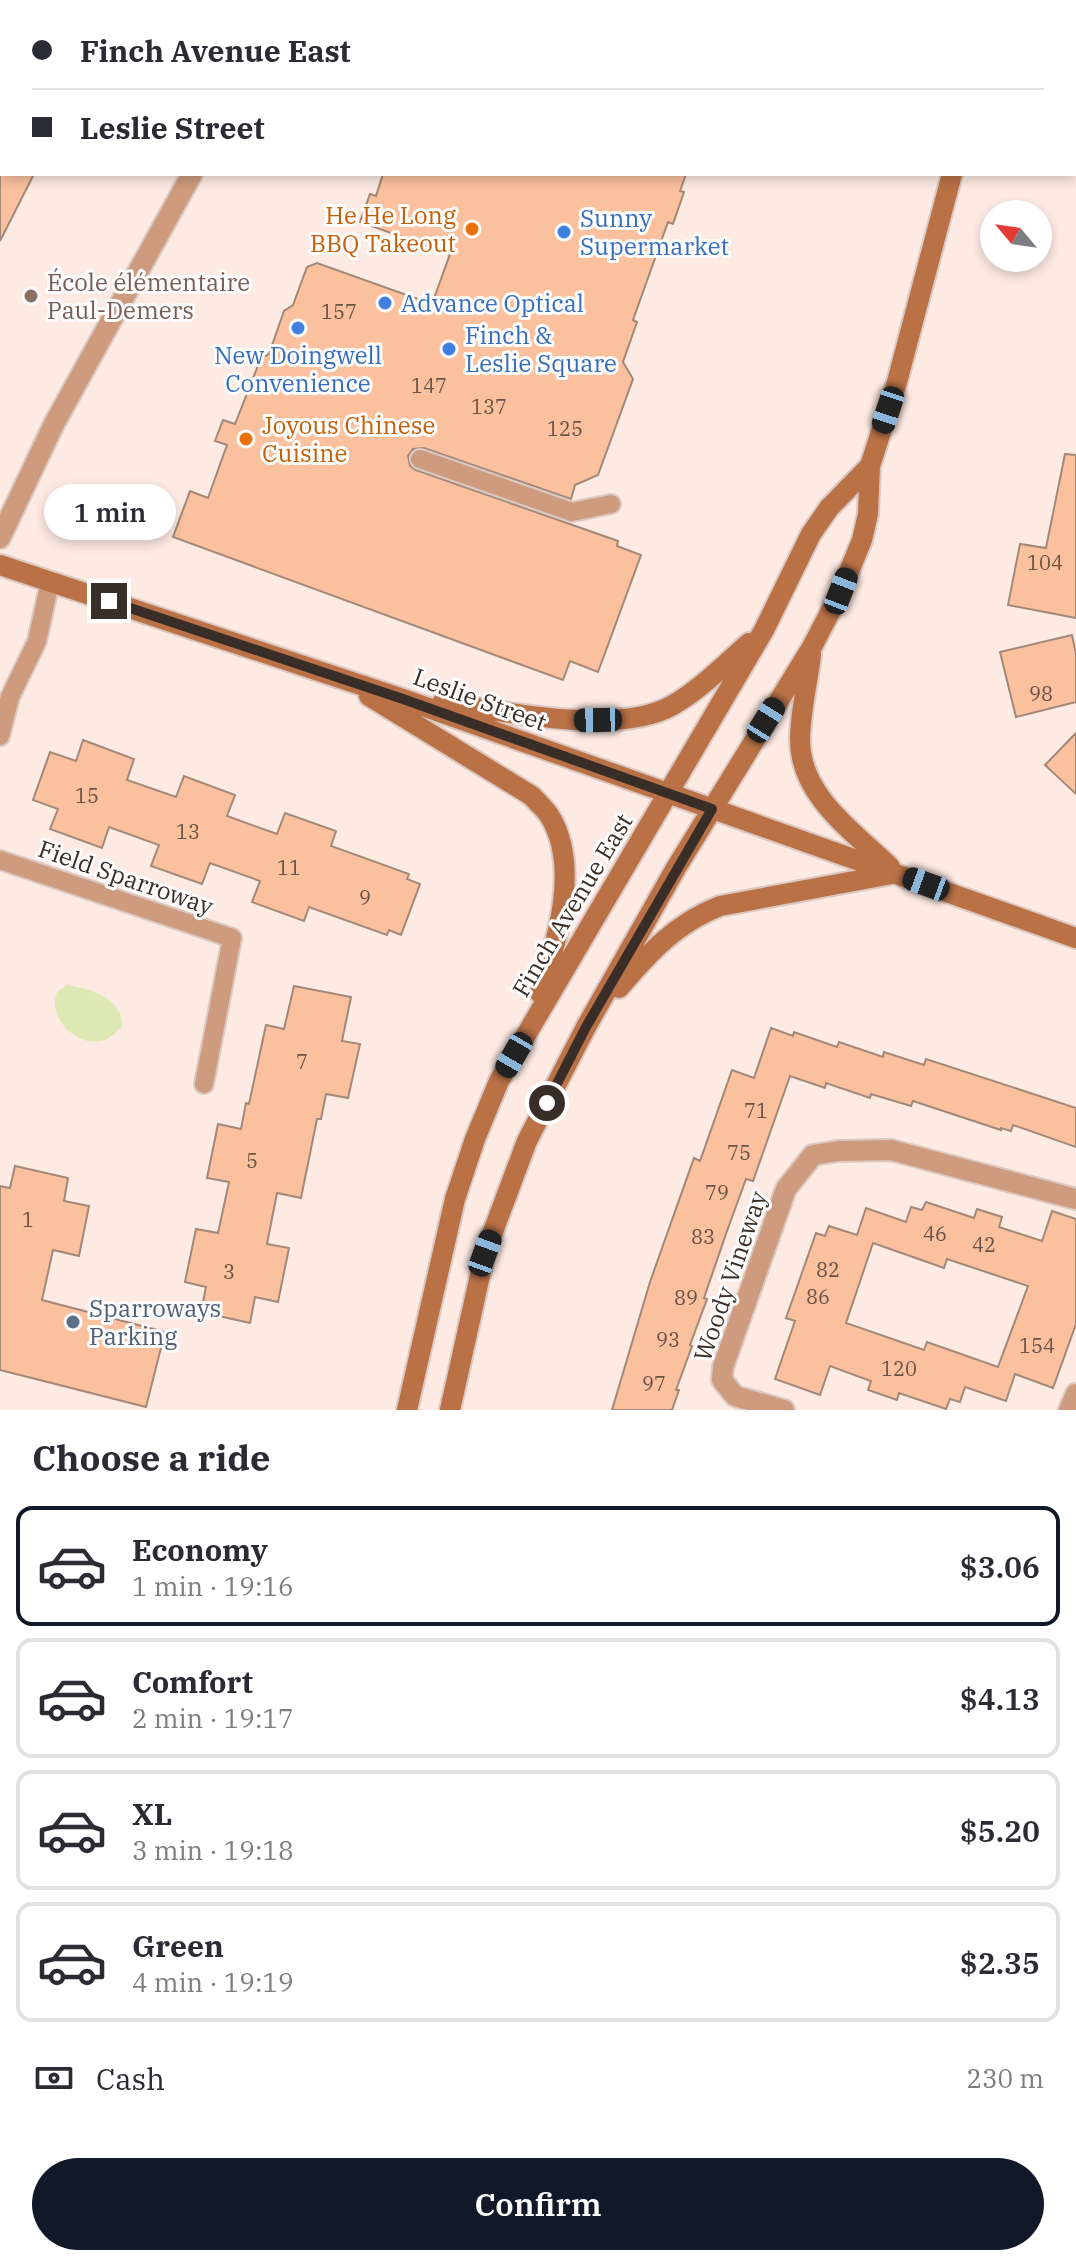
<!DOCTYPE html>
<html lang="en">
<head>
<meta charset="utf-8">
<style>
	:root { --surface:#fff; --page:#f2f2f3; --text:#2b2b33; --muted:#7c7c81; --line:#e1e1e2; --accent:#111827 }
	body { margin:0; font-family:"IBM Plex Serif",serif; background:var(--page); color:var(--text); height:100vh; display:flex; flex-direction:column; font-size:30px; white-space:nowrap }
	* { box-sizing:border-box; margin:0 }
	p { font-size:26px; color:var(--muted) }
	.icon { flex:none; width:44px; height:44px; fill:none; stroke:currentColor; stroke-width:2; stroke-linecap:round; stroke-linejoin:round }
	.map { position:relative; height:1410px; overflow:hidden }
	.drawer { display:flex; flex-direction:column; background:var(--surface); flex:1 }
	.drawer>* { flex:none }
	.guide { position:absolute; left:0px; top:0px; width:1076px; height:176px; box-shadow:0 4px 12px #0003; display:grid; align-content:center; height:176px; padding:0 32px; background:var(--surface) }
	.needle { width:52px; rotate:299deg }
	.controls { position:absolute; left:980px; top:200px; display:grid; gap:16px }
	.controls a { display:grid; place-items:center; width:72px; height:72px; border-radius:50%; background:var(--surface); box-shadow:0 4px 12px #0003; font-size:40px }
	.end { position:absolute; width:36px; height:36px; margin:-18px; border:10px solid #392d28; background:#fff; box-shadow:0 0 0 4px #fff }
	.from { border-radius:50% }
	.bubble { position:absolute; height:56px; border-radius:28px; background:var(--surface); box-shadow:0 4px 12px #0003; font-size:26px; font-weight:600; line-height:56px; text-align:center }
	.car { position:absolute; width:24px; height:48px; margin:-24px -12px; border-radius:10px; box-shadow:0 0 6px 2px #0007; background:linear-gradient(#222 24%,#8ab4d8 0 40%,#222 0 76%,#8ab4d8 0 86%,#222 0) }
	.guide b { display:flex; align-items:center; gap:28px; height:76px; font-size:30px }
	.guide b+b { border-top:2px solid var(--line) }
	.guide i { width:20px; height:20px; background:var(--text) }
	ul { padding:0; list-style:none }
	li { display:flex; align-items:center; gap:24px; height:120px; margin:0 16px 12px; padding:0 16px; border:4px solid var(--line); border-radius:16px }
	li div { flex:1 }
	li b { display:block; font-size:30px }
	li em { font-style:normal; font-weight:600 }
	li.current { border-color:var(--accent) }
	li>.icon { width:72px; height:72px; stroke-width:1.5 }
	h2 { padding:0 32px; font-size:36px; line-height:96px }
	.pay { display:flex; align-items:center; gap:20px; height:88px; padding:0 32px; font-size:30px }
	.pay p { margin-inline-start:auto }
	.button { display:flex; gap:16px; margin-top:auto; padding:16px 32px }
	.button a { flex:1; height:92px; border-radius:48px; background:var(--accent); color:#fff; font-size:32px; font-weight:600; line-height:92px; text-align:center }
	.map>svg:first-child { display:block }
	.green { fill:#dde8b3 }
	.building { fill:#fbc19e; stroke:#a28878; stroke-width:2; fill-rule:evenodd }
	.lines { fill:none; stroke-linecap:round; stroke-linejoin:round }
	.service-casing { stroke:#dac8c1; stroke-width:22 }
	.minor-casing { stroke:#dac8c1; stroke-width:24 }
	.secondary-casing { stroke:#dac8c1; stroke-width:24 }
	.service { stroke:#ce9b7f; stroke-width:18 }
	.minor { stroke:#ce9b7f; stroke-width:20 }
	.secondary { stroke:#ba7146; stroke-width:20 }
	.route { stroke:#392d28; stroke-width:10 }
	.food-dot { fill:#e8710a; stroke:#fcfcfc; stroke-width:3 }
	.shop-dot { fill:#3f7fe0; stroke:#fcfcfc; stroke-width:3 }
	.education-dot { fill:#8d6e63; stroke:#fcfcfc; stroke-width:3 }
	.service-dot { fill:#5c6f8a; stroke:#fcfcfc; stroke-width:3 }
	.labels { text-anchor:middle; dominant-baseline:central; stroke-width:6; stroke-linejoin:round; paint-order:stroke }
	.number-label { font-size:20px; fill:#6a5246 }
	.food-label { font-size:24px; fill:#c56008; stroke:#fcfcfc; text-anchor:end }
	.shop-label { font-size:24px; fill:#366cbe; stroke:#fcfcfc; text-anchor:start }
	.education-label { font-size:24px; fill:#785e54; stroke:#fcfcfc; text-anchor:start }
	.street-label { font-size:24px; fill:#392d28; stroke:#fcfcfc }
	.service-label { font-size:24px; fill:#4e5e75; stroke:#fcfcfc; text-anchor:start }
</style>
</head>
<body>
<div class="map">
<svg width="1076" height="1410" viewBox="0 0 1076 1410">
	<rect width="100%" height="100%" fill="#fdeae3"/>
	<!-- green -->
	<path class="green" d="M 67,985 C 91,989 123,998 122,1027 C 118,1030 112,1036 107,1039 C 84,1049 57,1028 55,1005 C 54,1001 56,996 57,992 Z"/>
	<!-- building -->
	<path class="building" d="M 0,174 L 34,174 L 0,241 Z
		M 383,174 L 686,174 L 680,191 L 684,192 L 673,224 L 668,222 L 633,320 L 637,322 L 623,362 L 633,379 L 598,475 L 575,485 L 571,499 L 424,448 L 413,449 L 408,456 L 410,466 L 416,470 L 618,541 L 617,546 L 641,555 L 598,672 L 570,661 L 563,680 L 173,537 L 190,491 L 208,498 L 227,445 L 215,441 L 223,420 L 235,424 L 261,358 L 269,354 L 284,311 L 293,305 L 307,267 L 317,263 L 432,304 L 450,254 L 360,222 L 370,194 L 376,196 Z
		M 1065,454 L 1076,455 L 1076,618 L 1008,605 L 1020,544 L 1046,548 Z
		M 1072,635 L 1076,654 L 1076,702 L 1016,717 L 1000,652 Z
		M 1076,733 L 1076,794 L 1045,765 Z
		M 83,740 L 134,759 L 127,780 L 176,797 L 184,776 L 235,795 L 227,816 L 277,834 L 285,813 L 336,831 L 331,846 L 409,874 L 407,879 L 420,884 L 401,935 L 389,930 L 387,935 L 309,907 L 304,921 L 252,902 L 260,881 L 210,863 L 202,884 L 151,866 L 159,845 L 109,827 L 102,848 L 50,829 L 58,809 L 33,800 L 50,752 L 76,761 Z
		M 294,986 L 351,997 L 342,1041 L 360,1044 L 348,1098 L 326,1094 L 321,1119 L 317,1119 L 301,1198 L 277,1193 L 267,1244 L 289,1248 L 278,1302 L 255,1297 L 250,1323 L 201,1312 L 206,1287 L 185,1282 L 196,1229 L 218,1233 L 229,1182 L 207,1178 L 218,1124 L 241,1129 L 246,1103 L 249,1104 L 266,1025 L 284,1029 Z
		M 771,1028 L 793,1036 L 794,1032 L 837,1047 L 839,1042 L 883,1057 L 884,1052 L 924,1065 L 926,1059 L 1076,1108 L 1076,1147 L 1013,1125 L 1011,1131 L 1001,1128 L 1001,1130 L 913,1101 L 911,1106 L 871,1094 L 870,1098 L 826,1083 L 825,1088 L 790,1076 L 753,1181 L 746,1179 L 727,1231 L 704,1298 L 707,1299 L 690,1345 L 692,1346 L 676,1390 L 679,1390 L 672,1410 L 612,1410 L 650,1282 L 694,1158 L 700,1161 L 732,1070 L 754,1078 Z
		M 15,1166 L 68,1178 L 64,1201 L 89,1206 L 79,1256 L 53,1250 L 42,1300 L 165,1332 L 146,1407 L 0,1370 L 0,1186 L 10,1188 Z
		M 926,1202 L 974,1218 L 977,1209 L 1002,1217 L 999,1227 L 1042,1241 L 1052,1211 L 1076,1219 L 1076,1324 L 1053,1388 L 1015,1374 L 1006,1401 L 965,1387 L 960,1402 L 950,1399 L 946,1409 L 899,1393 L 897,1400 L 868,1390 L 871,1381 L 830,1366 L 820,1395 L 775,1379 L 795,1321 L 786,1318 L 816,1233 L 825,1236 L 829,1226 L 857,1235 L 866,1208 L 906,1222 L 911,1207 L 922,1210 ZM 873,1243 L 944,1268 L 947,1259 L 1028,1286 L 998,1367 L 927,1342 L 924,1350 L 846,1323 Z"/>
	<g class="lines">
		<!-- service casing -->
		<g class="service-casing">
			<path id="service" d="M 420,459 L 572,512 L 611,504
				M 0,736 L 10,697 L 37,641 L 50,582
				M 0,860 L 232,938 L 204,1084"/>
		</g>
		<!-- minor casing -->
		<g class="minor-casing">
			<path id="minor" d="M 306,2 L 308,0
				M 0,538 L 54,424 L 192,174
				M 784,1410 L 735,1396 L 722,1380 L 723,1367 L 786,1189 L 813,1155 L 838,1151 L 891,1150 L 1076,1199
				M 1069,1410 L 1076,1394"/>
		</g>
		<!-- secondary casing -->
		<g class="secondary-casing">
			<path id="secondary" d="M 983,2 L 984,0
				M 0,565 L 403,699 L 1076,938
				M 811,654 C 808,682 800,712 800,740 C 800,796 854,832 890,867
				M 369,696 L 532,796 C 537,802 544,808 549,815 C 581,865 557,942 540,993
				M 442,703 C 505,711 617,737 673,705 C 701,689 725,664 749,643
				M 619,988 C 649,953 676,923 720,906 L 892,874
				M 407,1410 L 455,1199 L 475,1139 L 499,1081 L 764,630 L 811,534 L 829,508 L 870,466
				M 450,1410 L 485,1253 L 527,1141 L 586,1027 L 676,868 L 812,647 L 841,591 L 862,540 L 868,514 L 870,466 L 897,382 L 952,174"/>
		</g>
		<!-- service -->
		<use href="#service" class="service"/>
		<!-- minor -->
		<use href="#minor" class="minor"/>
		<!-- secondary -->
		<use href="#secondary" class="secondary"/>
	</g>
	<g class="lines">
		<!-- route -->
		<path class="route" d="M 109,601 L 403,699 L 712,809 L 586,1027 L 547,1103"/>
	</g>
	<!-- markers -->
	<g class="food-dot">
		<circle cx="472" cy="229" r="8"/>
		<circle cx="246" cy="439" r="8"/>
	</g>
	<g class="shop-dot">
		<circle cx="564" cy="232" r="8"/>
		<circle cx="385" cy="303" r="8"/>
		<circle cx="298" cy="328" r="8"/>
		<circle cx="449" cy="349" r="8"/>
	</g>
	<circle class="education-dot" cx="31" cy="296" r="8"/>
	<circle class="service-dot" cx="73" cy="1322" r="8"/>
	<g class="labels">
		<!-- number labels -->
		<g class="number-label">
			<text x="339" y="311">157</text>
			<text x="429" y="385">147</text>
			<text x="489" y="406">137</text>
			<text x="565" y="428">125</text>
			<text x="1045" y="562">104</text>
			<text x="1041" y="693">98</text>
			<text x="87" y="795">15</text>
			<text x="188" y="831">13</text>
			<text x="289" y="867">11</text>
			<text x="365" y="897">9</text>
			<text x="302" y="1061">7</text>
			<text x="756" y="1110">71</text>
			<text x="739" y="1152">75</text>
			<text x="252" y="1160">5</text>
			<text x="717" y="1192">79</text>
			<text x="28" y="1219">1</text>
			<text x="935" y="1233">46</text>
			<text x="703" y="1236">83</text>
			<text x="984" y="1244">42</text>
			<text x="828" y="1269">82</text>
			<text x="229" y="1271">3</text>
			<text x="818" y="1296">86</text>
			<text x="686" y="1297">89</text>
			<text x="668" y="1339">93</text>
			<text x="1037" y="1345">154</text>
			<text x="899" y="1368">120</text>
			<text x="654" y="1383">97</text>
		</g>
		<!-- food labels -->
		<g class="food-label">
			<text x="456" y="215">He He Long<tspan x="456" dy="28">BBQ Takeout</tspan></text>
			<text x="262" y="425" text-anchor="start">Joyous Chinese<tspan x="262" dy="28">Cuisine</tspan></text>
		</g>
		<!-- shop labels -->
		<g class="shop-label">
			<text x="580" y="218">Sunny<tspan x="580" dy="28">Supermarket</tspan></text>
			<text x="401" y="303">Advance Optical</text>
			<text x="465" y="335">Finch &amp;<tspan x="465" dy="28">Leslie Square</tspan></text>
			<text x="298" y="355" text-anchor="middle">New Doingwell<tspan x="298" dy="28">Convenience</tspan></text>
		</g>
		<!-- education labels -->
		<g class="education-label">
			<text x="47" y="282">École élémentaire<tspan x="47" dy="28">Paul-Demers</tspan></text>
		</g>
		<!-- street labels -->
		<g class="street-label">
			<text transform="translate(480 699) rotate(20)">Leslie Street</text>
			<text transform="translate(126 877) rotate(19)">Field Sparroway</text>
			<text transform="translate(572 905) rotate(-59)">Finch Avenue East</text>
			<text transform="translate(730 1276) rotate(-71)">Woody Vineway</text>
		</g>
		<!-- service labels -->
		<g class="service-label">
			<text x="89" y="1308">Sparroways<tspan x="89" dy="28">Parking</tspan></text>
		</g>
	</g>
</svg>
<div class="controls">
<a><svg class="needle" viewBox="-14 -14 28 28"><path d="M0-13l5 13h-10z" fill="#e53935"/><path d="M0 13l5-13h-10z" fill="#7c7c81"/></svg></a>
</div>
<i class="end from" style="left:547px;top:1103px"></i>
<i class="end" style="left:109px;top:601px"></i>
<div class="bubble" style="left:44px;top:484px;width:132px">1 min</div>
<i class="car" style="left:888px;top:410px;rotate:198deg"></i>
<i class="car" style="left:841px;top:591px;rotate:21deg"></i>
<i class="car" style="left:598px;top:720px;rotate:269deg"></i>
<i class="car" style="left:766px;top:720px;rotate:32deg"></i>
<i class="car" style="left:926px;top:884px;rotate:290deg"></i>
<i class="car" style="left:514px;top:1055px;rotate:210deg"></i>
<i class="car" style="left:485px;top:1253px;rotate:20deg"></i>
<div class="guide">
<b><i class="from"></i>Finch Avenue East</b>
<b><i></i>Leslie Street</b>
</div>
</div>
<section class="drawer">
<h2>Choose a ride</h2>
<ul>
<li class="current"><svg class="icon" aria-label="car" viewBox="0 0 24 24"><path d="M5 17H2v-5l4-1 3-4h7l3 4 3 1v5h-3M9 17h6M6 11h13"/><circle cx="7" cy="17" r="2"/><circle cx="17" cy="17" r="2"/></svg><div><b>Economy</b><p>1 min · 19:16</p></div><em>$3.06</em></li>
<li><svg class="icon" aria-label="car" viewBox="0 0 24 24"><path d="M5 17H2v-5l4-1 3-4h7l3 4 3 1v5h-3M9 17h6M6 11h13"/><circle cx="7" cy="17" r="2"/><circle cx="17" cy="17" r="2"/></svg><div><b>Comfort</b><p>2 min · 19:17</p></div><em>$4.13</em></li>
<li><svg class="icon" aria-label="car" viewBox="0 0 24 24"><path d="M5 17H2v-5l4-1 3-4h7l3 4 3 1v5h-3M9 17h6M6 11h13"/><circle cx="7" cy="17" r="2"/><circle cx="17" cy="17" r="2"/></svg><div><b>XL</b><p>3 min · 19:18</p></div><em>$5.20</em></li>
<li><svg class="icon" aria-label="car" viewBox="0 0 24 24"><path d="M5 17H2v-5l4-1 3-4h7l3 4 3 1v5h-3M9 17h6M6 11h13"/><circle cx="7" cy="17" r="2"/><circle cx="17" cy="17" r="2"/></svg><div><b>Green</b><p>4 min · 19:19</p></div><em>$2.35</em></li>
</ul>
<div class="pay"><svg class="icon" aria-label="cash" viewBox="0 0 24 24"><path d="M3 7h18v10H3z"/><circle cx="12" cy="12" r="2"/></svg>Cash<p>230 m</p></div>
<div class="button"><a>Confirm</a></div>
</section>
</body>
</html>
